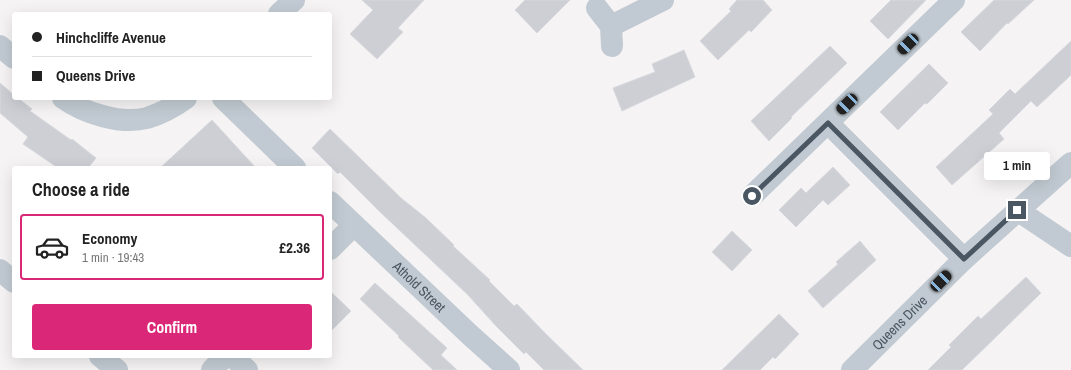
<!DOCTYPE html>
<html lang="en">
<head>
<meta charset="utf-8">
<style>
	:root { --surface:#fff; --page:#f2f2f2; --text:#222; --muted:#767676; --line:#e0e0e0; --accent:#db2777 }
	body { margin:0; font-family:"Archivo Narrow",sans-serif; background:var(--page); color:var(--text); height:100vh; display:flex; flex-direction:column; font-size:15px; white-space:nowrap }
	* { box-sizing:border-box; margin:0 }
	p { font-size:13px; color:var(--muted) }
	.icon { flex:none; width:22px; height:22px; fill:none; stroke:currentColor; stroke-width:2; stroke-linecap:round; stroke-linejoin:round }
	.map { position:relative; flex:1; overflow:hidden }
	.side { position:absolute; left:12px; top:166px; width:320px; height:192px; display:flex; flex-direction:column; background:var(--surface); border-radius:4px; box-shadow:0 4px 16px #0002 }
	.side>* { flex:none }
	.hud { position:absolute; left:12px; top:12px; width:320px; height:88px; border-radius:4px; box-shadow:0 4px 16px #0002; display:grid; align-content:center; height:88px; padding:0 20px; background:var(--surface) }
	.end { position:absolute; width:18px; height:18px; margin:-9px; border:5px solid #4a5661; background:#fff; box-shadow:0 0 0 2px #fff }
	.from { border-radius:50% }
	.bubble { position:absolute; height:28px; border-radius:4px; background:var(--surface); box-shadow:0 4px 16px #0002; font-size:13px; font-weight:700; line-height:28px; text-align:center }
	.car { position:absolute; width:12px; height:24px; margin:-12px -6px; border-radius:5px; box-shadow:0 0 3px 1px #0007; background:linear-gradient(#222 24%,#8ab4d8 0 40%,#222 0 76%,#8ab4d8 0 86%,#222 0) }
	.hud b { display:flex; align-items:center; gap:14px; height:38px; font-size:15px }
	.hud b+b { border-top:1px solid var(--line) }
	.hud i { width:10px; height:10px; background:var(--text) }
	ul { padding:0; list-style:none }
	li { display:flex; align-items:center; gap:12px; height:66px; margin:0 8px 6px; padding:0 12px; border:2px solid var(--line); border-radius:4px }
	li div { flex:1 }
	li b { display:block; font-size:15px }
	li em { font-style:normal; font-weight:700 }
	li.selected { border-color:var(--accent) }
	li>.icon { width:36px; height:36px; stroke-width:1.5 }
	h2 { padding:0 20px; font-size:18px; line-height:48px }
	.cta { display:flex; gap:8px; margin-top:auto; padding:8px 20px }
	.cta a { flex:1; height:46px; border-radius:4px; background:var(--accent); color:#fff; font-size:16px; font-weight:700; line-height:46px; text-align:center }
	.map>svg:first-child { display:block }
	.building { fill:#cdcfd5; stroke:#d7d9de }
	.lines { fill:none; stroke-linecap:round; stroke-linejoin:round }
	.minor { stroke:#c1cad2; stroke-width:22 }
	.route { stroke:#4a5661; stroke-width:5 }
	.labels { text-anchor:middle; dominant-baseline:central; stroke-width:3; stroke-linejoin:round; paint-order:stroke }
	.street-label { font-size:14px; fill:#4a5661; stroke:#fff }
</style>
</head>
<body>
<div class="map">
<svg width="1071" height="370" viewBox="0 0 1071 370">
	<rect width="100%" height="100%" fill="#f5f3f3"/>
	<!-- building -->
	<path class="building" d="M 362,0 L 424,0 L 398,28 L 403,32 L 377,59 L 350,34 L 373,10 Z
		M 525,0 L 570,0 L 537,33 L 515,10 Z
		M 737,0 L 763,0 L 772,10 L 751,32 L 749,30 L 718,60 L 700,41 L 731,11 L 729,9 Z
		M 891,0 L 926,0 L 888,39 L 870,21 Z
		M 994,0 L 1034,0 L 1008,24 L 1007,23 L 980,51 L 961,32 Z
		M 1071,41 L 1071,75 L 1037,107 L 1031,101 L 999,133 L 1004,139 L 952,185 L 936,167 L 993,114 L 989,110 L 1010,89 L 1015,94 Z
		M 830,46 L 847,63 L 791,117 L 792,118 L 769,141 L 751,121 Z
		M 684,50 L 695,77 L 622,111 L 613,88 L 655,72 L 652,64 Z
		M 929,64 L 948,83 L 927,104 L 925,103 L 898,130 L 880,112 Z
		M 0,83 L 14,95 L 14,98 L 18,98 L 32,109 L 30,111 L 71,140 L 72,139 L 96,158 L 88,168 L 58,168 L 23,144 L 28,137 L 0,113 Z
		M 212,120 L 256,168 L 160,168 Z
		M 330,129 L 401,198 L 426,218 L 454,245 L 453,246 L 490,280 L 489,281 L 514,306 L 517,304 L 545,333 L 583,370 L 544,370 L 526,352 L 524,354 L 496,326 L 468,295 L 378,210 L 340,172 L 338,174 L 312,148 Z
		M 833,167 L 850,185 L 828,205 L 823,200 L 796,227 L 779,210 L 801,188 L 806,193 Z
		M 732,231 L 752,250 L 732,271 L 712,252 Z
		M 860,241 L 876,260 L 823,308 L 808,291 L 838,264 L 836,262 Z
		M 1026,277 L 1041,293 L 962,370 L 928,370 L 951,347 L 949,345 L 978,316 L 981,319 Z
		M 375,283 L 447,348 L 441,355 L 457,370 L 433,370 L 398,337 L 399,336 L 360,299 Z
		M 330,291 L 351,311 L 330,332 Z
		M 779,314 L 799,334 L 775,359 L 773,357 L 760,370 L 722,370 Z"/>
	<g class="lines">
		<!-- minor -->
		<g class="minor">
			<path d="M 597,8 L 611,26 L 612,46"/>
			<path d="M 279,14 L 294,0"/>
			<path d="M 611,26 L 663,0"/>
			<path d="M 0,46 L 14,58"/>
			<path d="M 63,98 C 84,113 121,125 147,118 C 160,114 175,106 186,98"/>
			<path d="M 223,98 L 295,168"/>
			<path d="M 828,123 L 964,259"/>
			<path d="M 752,196 L 954,0"/>
			<path id="s1" d="M 330,202 L 469,334 L 509,370"/>
			<path d="M 1017,210 L 1071,246"/>
			<path d="M 330,249 L 354,225"/>
			<path d="M 0,270 L 14,282"/>
			<path d="M 100,356 L 117,370"/>
			<path d="M 232,356 L 247,370"/>
			<path d="M 212,370 L 225,356"/>
			<path id="s2" d="M 852,370 L 964,259 L 1071,163"/>
		</g>
	</g>
	<g class="lines">
		<!-- route -->
		<path class="route" d="M 752,196 L 828,123 L 964,259 L 1017,210"/>
	</g>
	<g class="labels">
		<!-- street labels -->
		<g class="street-label">
			<text stroke="none"><textPath href="#s1" startOffset="123">Athold Street</textPath></text>
			<text stroke="none"><textPath href="#s2" startOffset="67">Queens Drive</textPath></text>
		</g>
	</g>
</svg>
<i class="end from" style="left:752px;top:196px"></i>
<i class="end" style="left:1017px;top:210px"></i>
<div class="bubble" style="left:984px;top:152px;width:66px">1 min</div>
<i class="car" style="left:908px;top:44px;rotate:226deg"></i>
<i class="car" style="left:847px;top:104px;rotate:226deg"></i>
<i class="car" style="left:941px;top:281px;rotate:45deg"></i>
<div class="hud">
<b><i class="from"></i>Hinchcliffe Avenue</b>
<b><i></i>Queens Drive</b>
</div>
<section class="side">
<h2>Choose a ride</h2>
<ul>
<li class="selected"><svg class="icon" aria-label="car" viewBox="0 0 24 24"><path d="M5 17H2v-5l4-1 3-4h7l3 4 3 1v5h-3M9 17h6M6 11h13"/><circle cx="7" cy="17" r="2"/><circle cx="17" cy="17" r="2"/></svg><div><b>Economy</b><p>1 min · 19:43</p></div><em>£2.36</em></li>
</ul>
<div class="cta"><a>Confirm</a></div>
</section>
</div>
</body>
</html>
